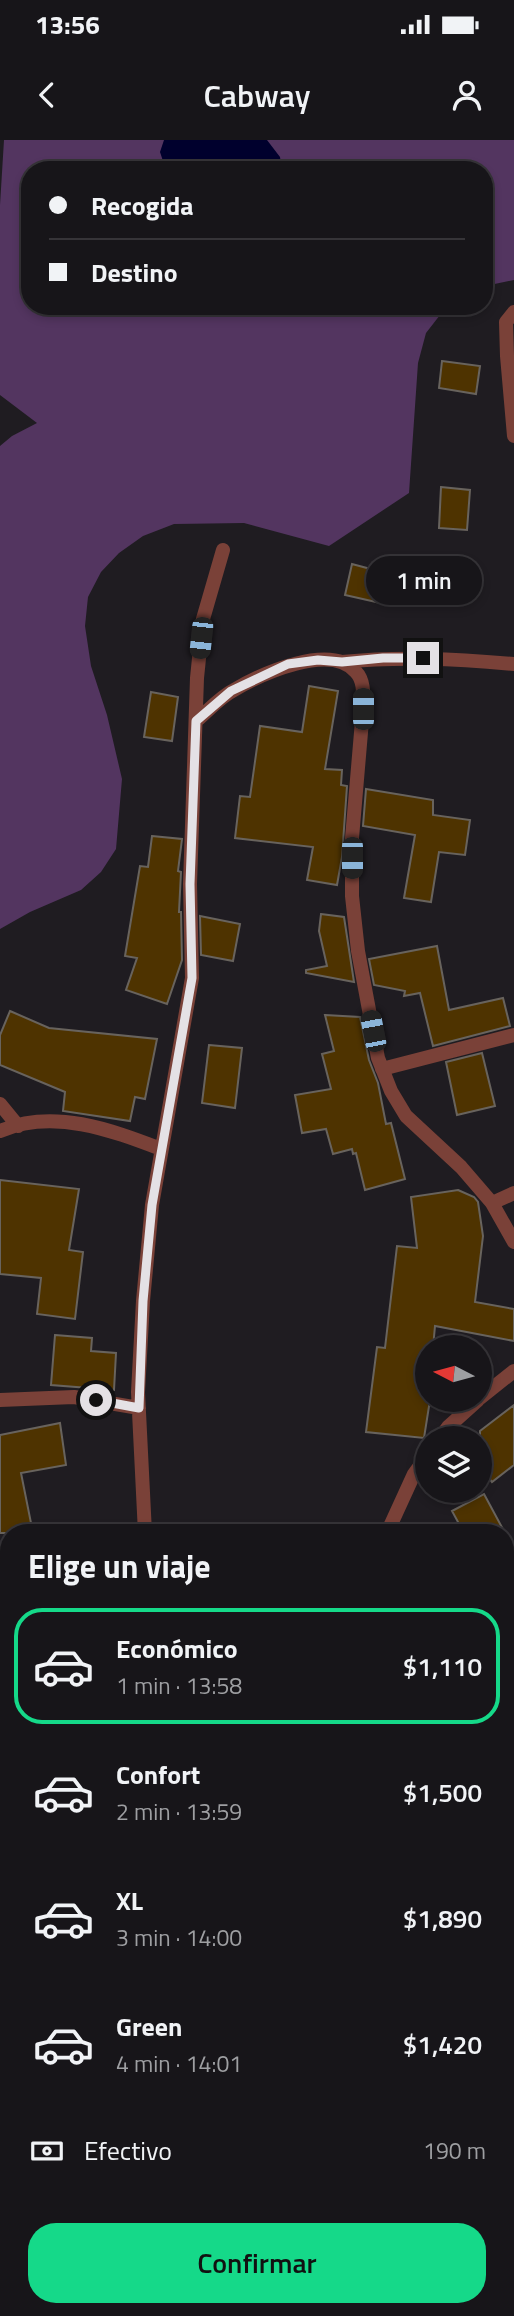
<!DOCTYPE html>
<html lang="es">
<head>
<meta charset="utf-8">
<style>
	:root { --surface:#171519; --page:#201e22; --text:#f1f3f6; --muted:#9e9fa2; --line:#363438; --accent:#15d989 }
	body { margin:0; font-family:"Titillium Web",sans-serif; background:var(--page); color:var(--text); height:100vh; display:flex; flex-direction:column; font-size:26px; white-space:nowrap }
	* { box-sizing:border-box; margin:0 }
	p { font-size:23px; color:var(--muted) }
	.icon { flex:none; width:38px; height:38px; fill:none; stroke:currentColor; stroke-width:2; stroke-linecap:round; stroke-linejoin:round }
	.map { position:relative; flex:1; overflow:hidden }
	.sheet { position:absolute; left:0px; top:1384px; width:514px; height:793px; display:flex; flex-direction:column; background:var(--surface); border-radius:28px 28px 0 0; box-shadow:0 4px 10px #0003,0 0 0 2px var(--line) }
	.sheet>* { flex:none }
	.guide { position:absolute; left:21px; top:21px; width:472px; height:154px; border-radius:28px; box-shadow:0 4px 10px #0003,0 0 0 2px var(--line); display:grid; align-content:center; height:154px; padding:0 28px; background:var(--surface) }
	.needle { width:46px; rotate:276deg }
	.tools { position:absolute; left:415px; top:1195px; display:grid; gap:14px }
	.tools a { display:grid; place-items:center; width:77px; height:77px; border-radius:50%; background:var(--surface); box-shadow:0 4px 10px #0003,0 0 0 2px var(--line); font-size:35px }
	.end { position:absolute; width:32px; height:32px; margin:-16px; border:9px solid #e4e1e5; background:#111; box-shadow:0 0 0 4px #111 }
	.from { border-radius:50% }
	.bubble { position:absolute; height:49px; border-radius:24px; background:var(--surface); box-shadow:0 4px 10px #0003,0 0 0 2px var(--line); font-size:23px; font-weight:600; line-height:49px; text-align:center }
	.car { position:absolute; width:21px; height:42px; margin:-21px -10px; border-radius:9px; box-shadow:0 0 5px 2px #0007; background:linear-gradient(#222 24%,#8ab4d8 0 40%,#222 0 76%,#8ab4d8 0 86%,#222 0) }
	.guide b { display:flex; align-items:center; gap:24px; height:66px; font-size:26px }
	.guide b+b { border-top:2px solid var(--line) }
	.guide i { width:18px; height:18px; background:var(--text) }
	ul { padding:0; list-style:none }
	li { display:flex; align-items:center; gap:21px; height:116px; margin:0 14px 10px; padding:0 14px; border:4px solid transparent; border-radius:28px }
	li div { flex:1 }
	li b { display:block; font-size:26px }
	li em { font-style:normal; font-weight:600 }
	li.selected { border-color:var(--accent) }
	li>.icon { width:63px; height:63px; stroke-width:1.5 }
	h2 { padding:0 28px; font-size:32px; line-height:84px }
	.pay { display:flex; align-items:center; gap:18px; height:77px; padding:0 28px; font-size:26px }
	.pay p { margin-inline-start:auto }
	.action { display:flex; gap:14px; margin-top:auto; padding:14px 28px }
	.action a { flex:1; height:80px; border-radius:28px; background:var(--accent); color:#111; font-size:28px; font-weight:600; line-height:80px; text-align:center }
	.status { display:flex; justify-content:space-between; align-items:center; height:49px; padding:0 35px; background:var(--surface); direction:ltr }
	.status svg { height:19px; fill:currentColor }
	header { display:flex; justify-content:space-between; align-items:center; height:91px; padding:0 28px; background:var(--surface); font-size:32px; font-weight:600 }
	.map>svg:first-child { display:block }
	.green { fill:#533560 }
	.water { fill:#00002d }
	.building { fill:#4e3300; stroke:#68635d; stroke-width:2 }
	.lines { fill:none; stroke-linecap:round; stroke-linejoin:round }
	.service { stroke:#7a4138; stroke-width:14 }
	.minor { stroke:#7a4138; stroke-width:19 }
	.route { stroke:#e4e1e5; stroke-width:9 }
</style>
</head>
<body>
<div class="status"><b>13:56</b><svg viewBox="0 0 49 12"><path d="M0 12V9h3v3zM5 12V6h3v6zM10 12V3h3v9zM15 12V0h3v12zM26 1h20v11H26zM47 4h2v5h-2z"/></svg></div>
<header><svg class="icon" aria-label="back" viewBox="0 0 24 24"><path d="M15 5l-7 7 7 7"/></svg>Cabway<svg class="icon" aria-label="person" viewBox="0 0 24 24"><circle cx="12" cy="8" r="4"/><path d="M4 21q1-7 8-7t8 7"/></svg></header>
<div class="map">
<svg width="514" height="2176" viewBox="0 0 514 2176">
	<rect width="100%" height="100%" fill="#1f1c21"/>
	<!-- green -->
	<path class="green" d="M 4,0 L 514,0 L 514,140 L 485,146 L 485,30 L 30,30 L 30,166 L 447,166 L 426,193 L 418,223 L 409,353 L 329,406 L 244,383 L 174,384 L 143,396 L 119,413 L 101,432 L 88,457 L 85,486 L 91,526 L 107,575 L 122,639 L 116,709 L 101,732 L 81,750 L 30,772 L 0,789 L 0,306 L 12,296 L 37,283 L 0,255 L 0,65 Z
		M 0,1618 C 5,1656 13,1701 0,1737 Z"/>
	<!-- water -->
	<path class="water" d="M 164,0 L 267,0 L 280,17 L 282,30 L 166,30 L 160,12 Z
		M 406,2168 L 455,2168 L 458,2176 L 408,2176 Z"/>
	<!-- building -->
	<path class="building" d="M 442,221 L 480,226 L 476,254 L 439,248 Z
		M 441,347 L 470,350 L 467,390 L 439,388 Z
		M 352,424 L 393,435 L 385,464 L 345,455 Z
		M 309,546 L 338,551 L 325,629 L 342,630 L 341,645 L 347,646 L 342,717 L 337,745 L 307,740 L 313,707 L 235,698 L 240,656 L 250,657 L 260,586 L 302,592 Z
		M 151,552 L 178,557 L 172,601 L 144,597 Z
		M 366,649 L 433,660 L 433,675 L 470,680 L 465,715 L 439,712 L 431,762 L 404,758 L 415,695 L 363,686 Z
		M 152,696 L 182,699 L 178,731 L 181,732 L 179,772 L 181,772 L 182,820 L 167,864 L 126,850 L 137,818 L 125,816 L 140,726 L 148,727 Z
		M 321,774 L 344,777 L 354,842 L 306,833 L 306,830 L 327,826 L 319,791 Z
		M 200,776 L 240,784 L 233,821 L 201,815 Z
		M 437,806 L 449,870 L 503,858 L 510,886 L 433,906 L 420,853 L 404,856 L 405,851 L 374,845 L 369,819 Z
		M 10,871 L 49,888 L 157,899 L 145,959 L 135,957 L 130,981 L 63,971 L 65,952 L 0,925 L 0,895 Z
		M 325,875 L 360,877 L 369,920 L 378,943 L 386,984 L 391,983 L 405,1039 L 365,1050 L 356,1013 L 353,1014 L 352,1009 L 333,1014 L 326,989 L 302,993 L 295,955 L 331,949 L 322,914 L 334,911 Z
		M 209,905 L 242,908 L 235,968 L 202,963 Z
		M 482,913 L 495,966 L 457,975 L 446,922 Z
		M 0,1040 L 79,1049 L 69,1110 L 83,1112 L 75,1179 L 37,1174 L 41,1138 L 0,1134 Z
		M 458,1050 L 474,1057 L 478,1062 L 483,1096 L 475,1162 L 514,1169 L 514,1201 L 435,1186 L 433,1208 L 427,1208 L 427,1260 L 430,1260 L 424,1298 L 366,1292 L 377,1207 L 385,1208 L 397,1106 L 417,1108 L 411,1057 Z
		M 55,1195 L 92,1198 L 91,1211 L 116,1213 L 114,1250 L 51,1245 Z
		M 514,1265 L 514,1325 L 492,1342 L 480,1326 L 480,1291 Z
		M 60,1283 L 66,1325 L 21,1333 L 33,1393 L 0,1393 L 0,1295 Z
		M 484,1354 L 505,1393 L 464,1393 L 452,1371 Z"/>
	<g class="lines">
		<!-- service -->
		<path class="service" d="M 514,172 L 506,182 L 507,216 L 514,296
			M 342,522 C 400,516 456,519 514,524
			M 196,581 C 208,571 220,557 234,550 C 261,534 331,502 356,532 C 365,541 363,557 363,569 L 352,698 L 352,756 L 358,811 L 378,918 L 391,951 L 406,976 L 461,1027 L 492,1063 L 514,1102
			M 382,929 L 514,895
			M 0,964 L 18,986
			M 0,991 C 53,968 111,990 161,1009
			M 492,1063 L 514,1053
			M 480,1258 L 514,1231
			M 0,1260 L 74,1257 L 139,1268
			M 440,1298 L 448,1287 L 478,1260
			M 145,1393 L 138,1252 L 143,1161 L 152,1065 L 192,838 L 190,744 L 197,538 L 203,479 L 223,410
			M 387,1393 L 414,1334 L 427,1316
			M 0,1909 L 9,1910
			M 380,2168 L 382,2176"/>
		<!-- minor -->
		<path class="minor" d="M 506,1836 L 514,1832
			M 506,1922 L 514,1883
			M 486,2168 L 489,2176"/>
	</g>
	<g class="lines">
		<!-- route -->
		<path class="route" d="M 96,1260 L 139,1268 L 143,1161 L 152,1065 L 192,838 L 190,744 L 196,581 L 231,551 L 288,524 L 318,520 L 342,522 L 383,518 L 423,518"/>
	</g>
</svg>
<div class="tools">
<a><svg class="needle" viewBox="-14 -14 28 28"><path d="M0-13l5 13h-10z" fill="#e53935"/><path d="M0 13l5-13h-10z" fill="#9e9fa2"/></svg></a>
<a><svg class="icon" aria-label="layers" viewBox="0 0 24 24"><path d="M12 4l9 5-9 5-9-5zM3 14l9 5 9-5"/></svg></a>
</div>
<i class="end from" style="left:96px;top:1260px"></i>
<i class="end" style="left:423px;top:518px"></i>
<div class="bubble" style="left:366px;top:416px;width:116px">1 min</div>
<i class="car" style="left:201px;top:498px;rotate:186deg"></i>
<i class="car" style="left:363px;top:569px;rotate:0deg"></i>
<i class="car" style="left:352px;top:718px;rotate:180deg"></i>
<i class="car" style="left:373px;top:891px;rotate:349deg"></i>
<div class="guide">
<b><i class="from"></i>Recogida</b>
<b><i></i>Destino</b>
</div>
<section class="sheet">
<h2>Elige un viaje</h2>
<ul>
<li class="selected"><svg class="icon" aria-label="car" viewBox="0 0 24 24"><path d="M5 17H2v-5l4-1 3-4h7l3 4 3 1v5h-3M9 17h6M6 11h13"/><circle cx="7" cy="17" r="2"/><circle cx="17" cy="17" r="2"/></svg><div><b>Económico</b><p>1 min · 13:58</p></div><em>$1,110</em></li>
<li><svg class="icon" aria-label="car" viewBox="0 0 24 24"><path d="M5 17H2v-5l4-1 3-4h7l3 4 3 1v5h-3M9 17h6M6 11h13"/><circle cx="7" cy="17" r="2"/><circle cx="17" cy="17" r="2"/></svg><div><b>Confort</b><p>2 min · 13:59</p></div><em>$1,500</em></li>
<li><svg class="icon" aria-label="car" viewBox="0 0 24 24"><path d="M5 17H2v-5l4-1 3-4h7l3 4 3 1v5h-3M9 17h6M6 11h13"/><circle cx="7" cy="17" r="2"/><circle cx="17" cy="17" r="2"/></svg><div><b>XL</b><p>3 min · 14:00</p></div><em>$1,890</em></li>
<li><svg class="icon" aria-label="car" viewBox="0 0 24 24"><path d="M5 17H2v-5l4-1 3-4h7l3 4 3 1v5h-3M9 17h6M6 11h13"/><circle cx="7" cy="17" r="2"/><circle cx="17" cy="17" r="2"/></svg><div><b>Green</b><p>4 min · 14:01</p></div><em>$1,420</em></li>
</ul>
<div class="pay"><svg class="icon" aria-label="cash" viewBox="0 0 24 24"><path d="M3 7h18v10H3z"/><circle cx="12" cy="12" r="2"/></svg>Efectivo<p>190 m</p></div>
<div class="action"><a>Confirmar</a></div>
</section>
</div>
</body>
</html>
